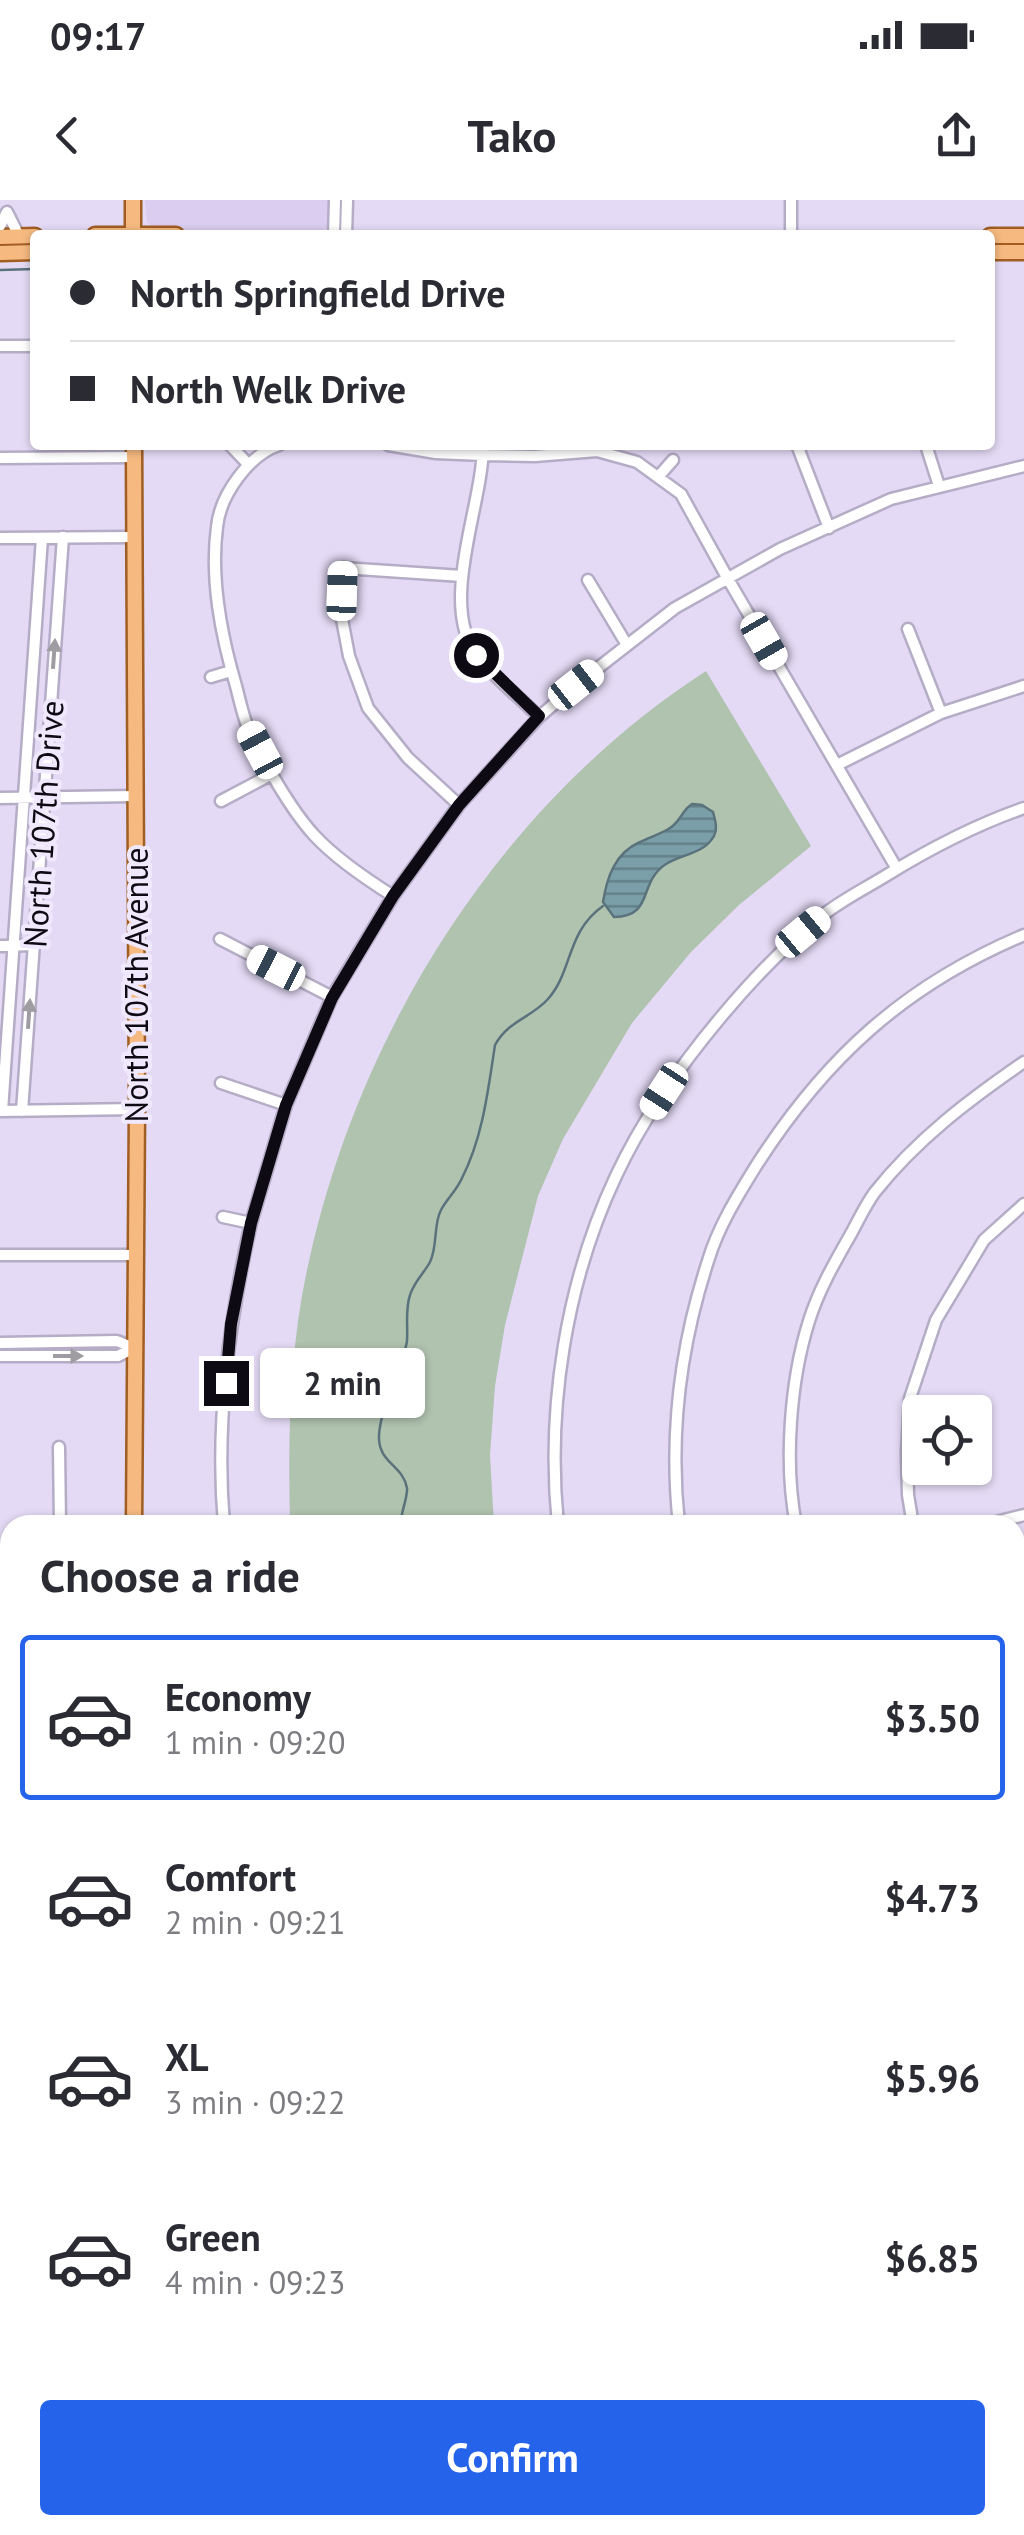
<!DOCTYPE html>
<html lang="en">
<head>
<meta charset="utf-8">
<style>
	:root { --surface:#fff; --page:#f2f2f3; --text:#2b2b33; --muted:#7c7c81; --line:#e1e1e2; --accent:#2563eb }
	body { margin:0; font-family:"PT Sans",sans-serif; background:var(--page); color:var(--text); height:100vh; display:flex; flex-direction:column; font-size:38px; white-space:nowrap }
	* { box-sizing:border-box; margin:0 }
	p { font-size:32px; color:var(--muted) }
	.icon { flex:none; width:55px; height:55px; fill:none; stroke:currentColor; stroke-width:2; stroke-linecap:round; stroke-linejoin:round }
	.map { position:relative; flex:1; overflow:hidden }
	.sheet { position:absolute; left:0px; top:1315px; width:1025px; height:1020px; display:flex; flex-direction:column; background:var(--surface); border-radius:30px 30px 0 0; box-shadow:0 2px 8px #0004 }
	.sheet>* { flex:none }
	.banner { position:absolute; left:30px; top:30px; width:965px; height:220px; border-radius:10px; box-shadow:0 2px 8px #0004; display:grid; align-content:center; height:220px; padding:0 40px; background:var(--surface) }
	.tools { position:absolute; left:902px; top:1195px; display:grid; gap:20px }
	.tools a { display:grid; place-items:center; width:90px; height:90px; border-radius:10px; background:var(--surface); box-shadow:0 2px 8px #0004; font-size:50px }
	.end { position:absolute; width:45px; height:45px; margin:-22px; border:12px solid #0e0a13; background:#fff; box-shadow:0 0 0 5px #fff }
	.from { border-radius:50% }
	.bubble { position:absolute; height:70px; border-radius:10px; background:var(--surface); box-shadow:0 2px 8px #0004; font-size:32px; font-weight:800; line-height:70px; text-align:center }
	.car { position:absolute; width:30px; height:60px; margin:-30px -15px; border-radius:12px; box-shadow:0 0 8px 2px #0007; background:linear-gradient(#fff 24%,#345 0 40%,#fff 0 76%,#345 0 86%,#fff 0) }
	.banner b { display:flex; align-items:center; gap:35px; height:95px; font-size:38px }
	.banner b+b { border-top:2px solid var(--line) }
	.banner i { width:25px; height:25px; background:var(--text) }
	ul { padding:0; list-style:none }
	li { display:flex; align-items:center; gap:30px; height:165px; margin:0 20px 15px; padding:0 20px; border:5px solid transparent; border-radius:10px }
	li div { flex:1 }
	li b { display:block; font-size:38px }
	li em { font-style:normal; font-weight:800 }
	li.selected { border-color:var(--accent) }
	li>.icon { width:90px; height:90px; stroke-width:1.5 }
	h2 { padding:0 40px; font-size:45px; line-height:120px }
	.action { display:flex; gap:20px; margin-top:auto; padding:20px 40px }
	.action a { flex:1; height:115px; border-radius:10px; background:var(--accent); color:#fff; font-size:40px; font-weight:800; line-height:115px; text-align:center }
	.status { display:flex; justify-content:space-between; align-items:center; height:70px; padding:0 50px; background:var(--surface); direction:ltr }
	.status svg { height:28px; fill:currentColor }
	header { display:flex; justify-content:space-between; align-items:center; height:130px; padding:0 40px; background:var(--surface); font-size:45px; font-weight:800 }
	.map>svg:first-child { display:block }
	.built { fill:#dacdef }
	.green { fill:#b0c3af }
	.water { fill:url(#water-rules); stroke:#5a727c; stroke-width:2.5 }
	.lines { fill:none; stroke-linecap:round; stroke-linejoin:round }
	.stream { stroke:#5a727c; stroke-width:2.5 }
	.minor-casing { stroke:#b5acc6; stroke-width:15 }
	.major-casing { stroke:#a15e23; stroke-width:19 }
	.minor { stroke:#fff; stroke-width:10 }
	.major { stroke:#f6ba80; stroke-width:14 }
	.oneway { fill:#9f9da1 }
	.route { stroke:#0e0a13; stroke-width:12 }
	.labels { text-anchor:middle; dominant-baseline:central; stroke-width:8; stroke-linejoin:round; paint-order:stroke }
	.street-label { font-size:32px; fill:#0e0a13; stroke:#f0e9fe }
</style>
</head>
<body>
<div class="status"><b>09:17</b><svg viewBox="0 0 49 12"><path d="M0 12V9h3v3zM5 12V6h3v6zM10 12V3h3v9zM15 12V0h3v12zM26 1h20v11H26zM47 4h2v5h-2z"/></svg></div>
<header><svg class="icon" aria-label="back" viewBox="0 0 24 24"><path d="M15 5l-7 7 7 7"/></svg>Tako<svg class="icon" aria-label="share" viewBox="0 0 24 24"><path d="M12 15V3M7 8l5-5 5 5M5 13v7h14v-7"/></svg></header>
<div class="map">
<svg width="1024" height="2335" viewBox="0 0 1024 2335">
	<defs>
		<pattern id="water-rules" width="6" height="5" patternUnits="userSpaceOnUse" patternTransform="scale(2.5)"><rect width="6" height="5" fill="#7b9fa9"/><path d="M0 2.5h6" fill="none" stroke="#638088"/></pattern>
	</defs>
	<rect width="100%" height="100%" fill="#e4daf5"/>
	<!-- built -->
	<path class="built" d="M 145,0 L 330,0 L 329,26 L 323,31 L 157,31 L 147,22 Z"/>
	<!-- green -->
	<path class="green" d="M 706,471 L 811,646 L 739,705 L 691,752 L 632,823 L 563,939 L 538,996 L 505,1125 L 495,1186 L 490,1255 L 494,1325 L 290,1325 C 288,1236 289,1148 309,1061 C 361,826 503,602 706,471 Z
		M 525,2325 L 894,2325 L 896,2335 L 525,2335 Z"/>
	<!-- water -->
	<path class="water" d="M 692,604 L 702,605 L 713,612 C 715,620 718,628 714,636 C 704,654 682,654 666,664 C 637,683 655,716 614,717 L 603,702 C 607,677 615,653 640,642 C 650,637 661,634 670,628 C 681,621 682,610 692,604 Z"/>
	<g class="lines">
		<!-- stream -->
		<path class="stream" d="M 0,70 L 35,69
			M 400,1325 C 401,1313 408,1296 407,1288 C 403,1265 378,1263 379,1236 C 380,1211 395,1187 401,1163 C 403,1156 406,1148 407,1141 C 408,1125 405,1110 410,1095 C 414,1082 424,1073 430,1062 C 438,1046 433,1025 441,1010 C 446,1000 457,990 462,978 C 483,937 488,890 495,845 C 509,820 531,818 548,799 C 573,771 566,732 603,706"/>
		<!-- minor casing -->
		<g class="minor-casing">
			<path id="minor" d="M 0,26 L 7,12 L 19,36
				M 334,35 L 335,0
				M 346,35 L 347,0
				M 791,35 L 791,0
				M 0,146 L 35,146
				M 230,245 L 248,264
				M 279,245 C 249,255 220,295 217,327 C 210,380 221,435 236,486 C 240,501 243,517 249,530 C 263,561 291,610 314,635 C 336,659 366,679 393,696
				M 388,245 L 436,253 L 483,255 L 535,256 L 597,251 L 637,262 L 681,294 L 728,379 L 897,669
				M 483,245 C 483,306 437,405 478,457 C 495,478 519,497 539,517
				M 797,245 L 829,328
				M 926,245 L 939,286
				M 0,258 L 134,257
				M 658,277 L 673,260
				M 0,338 L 134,337
				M 588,380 L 627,445
				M 908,429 L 941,513
				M 211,477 L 231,471
				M 837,565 L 941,513 L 1024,486
				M 0,598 L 135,596
				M 221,601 L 272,574
				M 459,605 L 408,558 L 368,508 L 349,456 L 341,414 L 343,368 L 462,376
				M 220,739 L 332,797
				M 0,746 L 34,745
				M 221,883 L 286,905
				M 0,911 L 137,909
				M 2,911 L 42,338
				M 22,911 L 63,337
				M 223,1017 L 251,1023 C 229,1122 215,1224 224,1325
				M 251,1023 L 286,905 L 332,797 L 393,696 L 459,605 L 539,517 L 576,485 L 675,408 L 780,349 L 891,299 L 1024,266
				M 0,1055 L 135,1055
				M 0,1143 L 117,1141 L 134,1148
				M 0,1156 L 118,1156 L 134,1148
				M 59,1247 L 60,1325
				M 558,1325 C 546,1209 566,1082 616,976 C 643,918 680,866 721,817 C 752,780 785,745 823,715 C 842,700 866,688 887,675 C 931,648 975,625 1024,608
				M 679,1325 C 669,1235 680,1147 708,1061 C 718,1027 738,995 756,966 C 825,858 905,785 1024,735
				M 796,1325 C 784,1264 790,1181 809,1121 C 819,1089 836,1060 852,1032 C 859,1019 866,1004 875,992 C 917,939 969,900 1024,862
				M 913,1325 L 908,1295 L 907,1252 L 910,1198 L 936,1120 L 984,1040 L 1024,1004
				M 984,1325 L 1024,1315
				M 0,1365 L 10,1359
				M 1015,1509 L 1024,1517
				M 1015,1654 L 1024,1658
				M 1015,1782 L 1024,1785
				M 0,1783 L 10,1783
				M 1015,1906 L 1024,1909
				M 1015,2040 L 1024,2041
				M 1015,2163 L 1024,2163
				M 1015,2320 L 1024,2319
				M 0,2321 L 10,2321
				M 73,2325 C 147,2331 219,2332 293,2325
				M 957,2326 L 969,2325
				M 462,2335 L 463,2325"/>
		</g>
		<!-- major casing -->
		<g class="major-casing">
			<path id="major" d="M 95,35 L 176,35
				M 133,35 L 133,0
				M 990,36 L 1024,36
				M 0,37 L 35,36
				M 990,52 L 1024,52
				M 0,53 L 35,52
				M 134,245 L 137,909 L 134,1325
				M 1015,2239 L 1024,2239
				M 0,2244 L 10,2244"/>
		</g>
		<!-- minor -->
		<use href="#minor" class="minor"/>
		<!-- major -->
		<use href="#major" class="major"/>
	</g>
	<!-- one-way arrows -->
	<defs><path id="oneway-solid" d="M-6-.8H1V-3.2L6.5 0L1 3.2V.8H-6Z" transform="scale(2.5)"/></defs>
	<g class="oneway">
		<use href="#oneway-solid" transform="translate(54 454) rotate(-86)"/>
		<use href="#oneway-solid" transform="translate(29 814) rotate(-86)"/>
		<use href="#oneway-solid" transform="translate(68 1156)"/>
	</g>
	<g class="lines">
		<!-- route -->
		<path class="route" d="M 226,1183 L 231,1124 L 251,1023 L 286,905 L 332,798 L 393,696 L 459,605 L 539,516 L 476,455"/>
	</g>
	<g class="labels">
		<!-- street labels -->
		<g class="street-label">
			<text transform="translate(43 624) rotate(-86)">North 107th Drive</text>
			<text transform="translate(136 785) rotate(-90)">North 107th Avenue</text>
		</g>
	</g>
</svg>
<div class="tools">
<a><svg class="icon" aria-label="locate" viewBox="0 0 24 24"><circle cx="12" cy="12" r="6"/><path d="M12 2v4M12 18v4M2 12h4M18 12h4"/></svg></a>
</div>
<i class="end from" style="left:476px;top:455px"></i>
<i class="end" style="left:226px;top:1183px"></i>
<div class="bubble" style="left:260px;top:1148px;width:165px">2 min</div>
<i class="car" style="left:342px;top:391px;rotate:2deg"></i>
<i class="car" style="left:764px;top:441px;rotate:150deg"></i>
<i class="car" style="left:576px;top:485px;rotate:52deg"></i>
<i class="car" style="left:260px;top:550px;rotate:332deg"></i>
<i class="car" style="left:803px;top:732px;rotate:50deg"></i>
<i class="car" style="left:276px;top:768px;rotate:297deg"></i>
<i class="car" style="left:664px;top:891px;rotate:213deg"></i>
<div class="banner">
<b><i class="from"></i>North Springfield Drive</b>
<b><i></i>North Welk Drive</b>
</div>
<section class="sheet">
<h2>Choose a ride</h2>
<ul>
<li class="selected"><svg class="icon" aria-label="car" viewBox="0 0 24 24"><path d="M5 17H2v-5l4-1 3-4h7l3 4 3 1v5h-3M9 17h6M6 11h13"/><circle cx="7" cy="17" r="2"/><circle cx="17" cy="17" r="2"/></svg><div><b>Economy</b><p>1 min · 09:20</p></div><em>$3.50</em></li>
<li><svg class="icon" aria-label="car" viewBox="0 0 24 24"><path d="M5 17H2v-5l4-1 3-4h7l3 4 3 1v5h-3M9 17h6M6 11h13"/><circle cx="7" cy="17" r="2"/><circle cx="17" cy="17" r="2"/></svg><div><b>Comfort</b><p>2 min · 09:21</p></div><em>$4.73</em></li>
<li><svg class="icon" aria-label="car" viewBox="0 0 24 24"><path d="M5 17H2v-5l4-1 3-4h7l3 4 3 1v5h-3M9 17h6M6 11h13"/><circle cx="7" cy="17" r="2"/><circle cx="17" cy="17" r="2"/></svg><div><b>XL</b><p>3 min · 09:22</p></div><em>$5.96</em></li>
<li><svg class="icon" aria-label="car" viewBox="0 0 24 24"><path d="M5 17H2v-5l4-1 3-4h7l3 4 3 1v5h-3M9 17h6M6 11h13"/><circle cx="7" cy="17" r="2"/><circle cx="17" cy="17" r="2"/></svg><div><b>Green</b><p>4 min · 09:23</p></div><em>$6.85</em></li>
</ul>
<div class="action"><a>Confirm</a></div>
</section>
</div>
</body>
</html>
